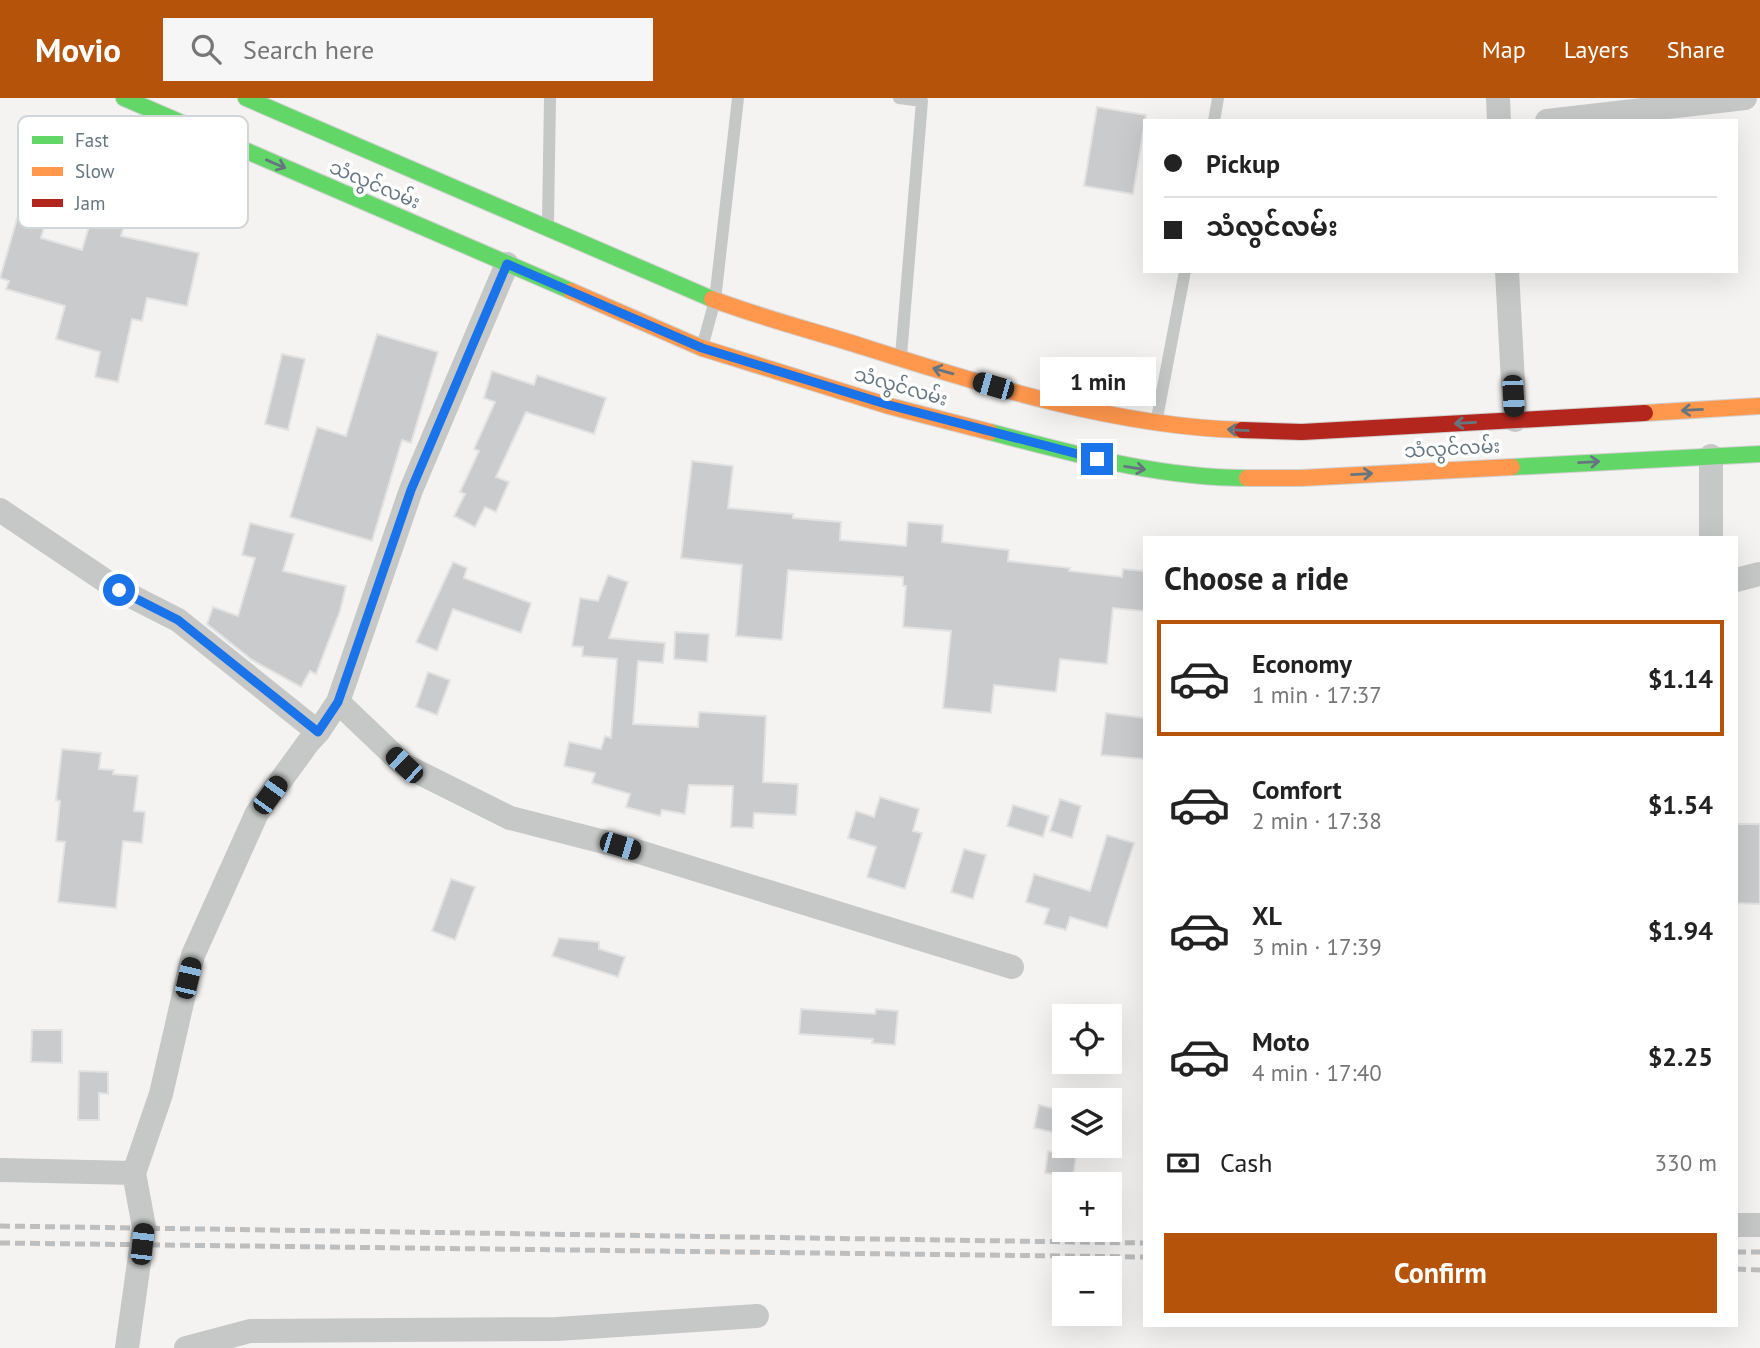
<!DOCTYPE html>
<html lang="en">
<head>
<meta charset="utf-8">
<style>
	:root { --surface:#fff; --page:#f6f6f6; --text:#222; --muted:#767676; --line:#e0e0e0; --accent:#b45309 }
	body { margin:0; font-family:"PT Sans","Noto Sans Myanmar",sans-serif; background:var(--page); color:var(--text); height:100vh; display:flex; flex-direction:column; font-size:26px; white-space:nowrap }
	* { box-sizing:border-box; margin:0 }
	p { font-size:23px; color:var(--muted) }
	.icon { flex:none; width:38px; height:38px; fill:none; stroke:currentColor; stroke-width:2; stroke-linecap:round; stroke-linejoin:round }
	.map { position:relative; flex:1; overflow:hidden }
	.drawer { position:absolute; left:1143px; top:438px; width:595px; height:791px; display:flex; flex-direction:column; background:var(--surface); border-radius:0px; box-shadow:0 7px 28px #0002 }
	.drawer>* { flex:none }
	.hud { position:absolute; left:1143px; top:21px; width:595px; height:154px; border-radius:0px; box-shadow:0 7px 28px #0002; display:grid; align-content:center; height:154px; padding:0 21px; background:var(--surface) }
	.controls { position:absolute; left:1052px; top:906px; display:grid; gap:14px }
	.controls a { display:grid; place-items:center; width:70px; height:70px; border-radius:0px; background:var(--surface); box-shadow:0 7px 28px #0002; font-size:35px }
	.end { position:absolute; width:32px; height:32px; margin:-16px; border:9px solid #1a73e8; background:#fff; box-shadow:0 0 0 4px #fff }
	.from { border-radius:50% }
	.bubble { position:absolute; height:49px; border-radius:0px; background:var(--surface); box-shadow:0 7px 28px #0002; font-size:23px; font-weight:600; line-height:49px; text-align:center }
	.car { position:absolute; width:21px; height:42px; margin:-21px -10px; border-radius:9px; box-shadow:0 0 5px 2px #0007; background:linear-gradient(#222 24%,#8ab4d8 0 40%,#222 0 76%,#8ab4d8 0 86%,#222 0) }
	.hud b { display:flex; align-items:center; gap:24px; height:66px; font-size:26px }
	.hud b+b { border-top:2px solid var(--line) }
	.hud i { width:18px; height:18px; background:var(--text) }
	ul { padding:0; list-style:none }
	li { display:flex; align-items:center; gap:21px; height:116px; margin:0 14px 10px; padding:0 7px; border:4px solid transparent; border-radius:0px }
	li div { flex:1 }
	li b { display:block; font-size:26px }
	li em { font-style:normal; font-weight:600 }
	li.active { border-color:var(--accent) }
	li>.icon { width:63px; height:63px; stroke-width:1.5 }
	h2 { padding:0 21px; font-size:32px; line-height:84px }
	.pay { display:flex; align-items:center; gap:18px; height:77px; padding:0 21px; font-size:26px }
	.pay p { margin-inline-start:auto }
	.action { display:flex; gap:14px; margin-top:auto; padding:14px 21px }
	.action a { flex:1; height:80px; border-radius:0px; background:var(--accent); color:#fff; font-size:28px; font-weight:600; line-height:80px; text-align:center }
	header { display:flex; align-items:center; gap:42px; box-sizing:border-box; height:98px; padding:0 35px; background:var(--accent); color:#fff }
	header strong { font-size:33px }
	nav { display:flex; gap:38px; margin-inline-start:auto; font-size:24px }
	.search { width:490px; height:63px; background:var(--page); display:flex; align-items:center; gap:18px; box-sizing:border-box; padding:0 24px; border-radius:0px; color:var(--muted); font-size:26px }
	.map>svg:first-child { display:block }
	.building { fill:#cacbcc; stroke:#e3e2e2; stroke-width:2 }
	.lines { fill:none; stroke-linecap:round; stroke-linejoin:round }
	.fast-casing { stroke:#d0d0d0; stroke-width:18 }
	.slow-casing { stroke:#d0d0d0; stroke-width:18 }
	.jam-casing { stroke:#d0d0d0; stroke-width:18 }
	.lane { stroke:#c6c8c8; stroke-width:12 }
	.street { stroke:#c6c8c8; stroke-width:24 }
	.fast { stroke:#63d668; stroke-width:16 }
	.slow { stroke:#ff974d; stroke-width:16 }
	.jam { stroke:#b3261e; stroke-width:16 }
	.rail { stroke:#bdbebf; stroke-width:5; stroke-dasharray:10 5; stroke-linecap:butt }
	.oneway { stroke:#667680 }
	.route { stroke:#1a73e8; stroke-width:9 }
	.labels { text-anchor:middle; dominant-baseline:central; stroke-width:7; stroke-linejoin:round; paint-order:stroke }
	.street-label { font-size:19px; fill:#667680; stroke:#fff }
	.key { fill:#fff; stroke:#d1d6d9; stroke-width:2 }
	.key-label { font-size:19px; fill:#667680 }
</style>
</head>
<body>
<header>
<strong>Movio</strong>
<div class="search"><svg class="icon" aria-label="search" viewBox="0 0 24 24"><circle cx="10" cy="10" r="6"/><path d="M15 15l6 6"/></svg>Search here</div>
<nav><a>Map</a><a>Layers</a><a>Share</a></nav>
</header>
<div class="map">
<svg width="1760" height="1250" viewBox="0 0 1760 1250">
	<rect width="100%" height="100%" fill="#f4f3f2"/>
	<!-- building -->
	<path class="building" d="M 1097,9 L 1146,17 L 1133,96 L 1084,88 Z
		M 27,86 L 54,94 L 41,140 L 82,152 L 99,95 L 130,105 L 121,138 L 199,155 L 187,208 L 147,200 L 142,223 L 132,221 L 118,284 L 95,279 L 100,254 L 56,241 L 65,208 L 6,191 L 9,183 L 0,180 Z
		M 377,236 L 438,254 L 411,345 L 402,342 L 372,443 L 290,419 L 317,329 L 346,338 Z
		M 282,256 L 305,261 L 288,332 L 265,326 Z
		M 492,273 L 534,287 L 537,277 L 606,300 L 594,336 L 526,314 L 496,379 L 509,384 L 496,414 L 485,409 L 475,429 L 454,418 L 465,396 L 460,394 L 479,353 L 474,351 L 495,304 L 484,300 Z
		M 692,363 L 733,368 L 728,410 L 793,416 L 793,420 L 841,424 L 840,442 L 906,448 L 908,424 L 943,427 L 942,444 L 1009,452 L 1008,463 L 1070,470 L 1069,473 L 1122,479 L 1123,471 L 1144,473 L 1144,513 L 1113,510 L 1107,566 L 1060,561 L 1056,594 L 994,587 L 991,615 L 943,610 L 951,533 L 903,529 L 906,488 L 903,488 L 903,479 L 788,472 L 782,542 L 736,538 L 742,467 L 681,460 Z
		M 250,425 L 294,436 L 283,473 L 346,488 L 340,513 L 316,576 L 310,573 L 301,589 L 252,562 L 207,526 L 213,509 L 238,518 L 255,460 L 242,457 Z
		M 453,464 L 467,470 L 464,480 L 531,505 L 521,535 L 453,511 L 437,553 L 416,544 Z
		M 608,477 L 628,484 L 609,540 L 665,545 L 663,565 L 638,563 L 633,626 L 698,629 L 699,614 L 766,618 L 763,684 L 798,686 L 796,717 L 754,715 L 753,730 L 731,729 L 733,688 L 689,687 L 685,716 L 662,712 L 660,718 L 626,709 L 630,696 L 592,685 L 595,675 L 564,668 L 569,644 L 601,651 L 605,638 L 611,640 L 617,561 L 582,558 L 583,549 L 572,548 L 580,500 L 598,503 Z
		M 675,534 L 709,536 L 707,564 L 674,561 Z
		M 428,574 L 450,582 L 437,617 L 416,609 Z
		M 1106,615 L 1144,620 L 1144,661 L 1101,657 Z
		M 62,651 L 101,655 L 99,671 L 114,672 L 113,676 L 138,678 L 134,713 L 145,714 L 142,745 L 123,743 L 116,810 L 58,804 L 65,744 L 56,743 L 60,703 L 56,702 Z
		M 880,699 L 919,711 L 913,733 L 922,735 L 905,791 L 867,779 L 876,749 L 848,740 L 856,713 L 874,719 Z
		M 1060,701 L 1081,708 L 1072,740 L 1050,733 Z
		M 1013,707 L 1049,718 L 1043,739 L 1007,728 Z
		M 1736,726 L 1760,726 L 1760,806 L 1736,805 Z
		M 1107,737 L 1134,745 L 1107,830 L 1070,819 L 1066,832 L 1044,826 L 1049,811 L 1026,804 L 1034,776 L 1090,793 Z
		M 964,751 L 986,757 L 973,801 L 951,794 Z
		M 451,781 L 475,789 L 455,842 L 432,833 Z
		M 559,840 L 599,844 L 599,851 L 625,859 L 618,879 L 552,858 Z
		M 801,911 L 875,916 L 876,911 L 898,913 L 895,947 L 872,945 L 873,941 L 799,936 Z
		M 32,932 L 62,932 L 62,965 L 31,964 Z
		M 79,973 L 108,974 L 108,996 L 99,995 L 99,1022 L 78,1022 Z
		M 1039,1007 L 1061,1012 L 1056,1035 L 1034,1030 Z
		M 1048,1053 L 1076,1058 L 1073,1079 L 1045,1075 Z"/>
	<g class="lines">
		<!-- fast casing -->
		<g class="fast-casing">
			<path id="fast" d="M 124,0 L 571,193
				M 246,0 L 712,201
				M 990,334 C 1075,356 1159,380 1247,380
				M 1512,369 L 1760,356"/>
		</g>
		<!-- slow casing -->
		<g class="slow-casing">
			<path id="slow" d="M 571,193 L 702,250 L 889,308 L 990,334
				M 712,201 C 762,220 814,233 864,249 C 983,287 1118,329 1242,332
				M 1645,315 L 1760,308
				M 1247,380 L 1301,380 L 1512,369"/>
		</g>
		<!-- jam casing -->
		<g class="jam-casing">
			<path id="jam" d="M 1242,332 L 1302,334 L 1645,315"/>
		</g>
		<!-- lane -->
		<path class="lane" d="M 899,0 L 922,3 L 901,258
			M 1214,23 L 1218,0
			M 548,123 L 550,0
			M 703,246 L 715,202 L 738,0
			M 1157,320 L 1185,173"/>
		<!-- street -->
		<path class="street" d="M 1498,0 L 1499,23
			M 1547,23 L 1745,0
			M 1507,173 L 1515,322
			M 1711,358 L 1711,439
			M 0,412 L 119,492 L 178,522 L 318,634
			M 1736,482 L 1760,476
			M 338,604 L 404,667 L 510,720 L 620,748 L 1012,869
			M 0,1072 L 134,1075
			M 1736,1127 L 1760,1127
			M 127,1250 L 144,1129 L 134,1075 L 161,996 L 193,857 L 257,715 L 308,645 L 318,634 L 338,604 L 411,392 L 507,166
			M 186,1250 L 250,1233 L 557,1231 L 757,1218"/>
		<!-- fast -->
		<use href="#fast" class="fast"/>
		<!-- slow -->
		<use href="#slow" class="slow"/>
		<!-- jam -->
		<use href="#jam" class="jam"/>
		<!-- rail -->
		<path class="rail" d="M 0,1128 L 1144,1145
			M 0,1145 L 1144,1159
			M 1736,1154 L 1760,1154
			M 1736,1171 L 1760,1172"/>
	</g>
	<!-- one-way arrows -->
	<defs><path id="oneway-shaft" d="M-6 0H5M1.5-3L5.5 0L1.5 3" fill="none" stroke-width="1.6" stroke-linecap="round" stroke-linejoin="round" transform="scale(1.75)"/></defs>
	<g class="oneway">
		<use href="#oneway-shaft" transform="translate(276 66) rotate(23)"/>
		<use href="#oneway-shaft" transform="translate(943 273) rotate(-164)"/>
		<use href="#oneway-shaft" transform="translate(1692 312) rotate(177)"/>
		<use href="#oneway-shaft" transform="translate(1465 325) rotate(177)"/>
		<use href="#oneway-shaft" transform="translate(1238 332) rotate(-177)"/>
		<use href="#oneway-shaft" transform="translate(1589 364) rotate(-3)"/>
		<use href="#oneway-shaft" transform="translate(1135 370) rotate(9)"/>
		<use href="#oneway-shaft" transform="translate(1362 376) rotate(-3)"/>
	</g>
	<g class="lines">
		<!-- route -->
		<path class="route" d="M 119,492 L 178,522 L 318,634 L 338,604 L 411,392 L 507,166 L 702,250 L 889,307 L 1097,361"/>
	</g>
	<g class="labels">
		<!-- street labels -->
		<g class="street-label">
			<text transform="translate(375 86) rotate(23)">သံလွင်လမ်း</text>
			<text transform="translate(901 288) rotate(16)">သံလွင်လမ်း</text>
			<text transform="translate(1452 350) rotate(-3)">သံလွင်လမ်း</text>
		</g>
	</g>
	<!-- legend -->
	<rect x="18" y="18" width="230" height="112" rx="10" class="key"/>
	<rect x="32" y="38" width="31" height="8" fill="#63d668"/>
	<rect x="32" y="69" width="31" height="9" fill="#ff974d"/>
	<rect x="32" y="101" width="31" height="8" fill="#b3261e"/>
	<g class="key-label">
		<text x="75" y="49">Fast</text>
		<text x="75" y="80">Slow</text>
		<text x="75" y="112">Jam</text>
	</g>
</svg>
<div class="controls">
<a><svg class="icon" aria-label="locate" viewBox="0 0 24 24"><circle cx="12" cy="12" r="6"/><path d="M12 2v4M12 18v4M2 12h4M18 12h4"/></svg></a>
<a><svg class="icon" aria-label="layers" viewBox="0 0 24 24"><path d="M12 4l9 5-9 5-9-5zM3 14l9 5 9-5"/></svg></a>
<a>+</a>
<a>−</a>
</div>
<i class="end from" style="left:119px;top:492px"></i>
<i class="end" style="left:1097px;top:361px"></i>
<div class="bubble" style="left:1040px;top:259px;width:116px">1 min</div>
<i class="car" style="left:993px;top:288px;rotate:286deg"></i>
<i class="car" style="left:1513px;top:298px;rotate:177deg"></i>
<i class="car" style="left:404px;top:667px;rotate:313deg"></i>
<i class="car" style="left:270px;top:697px;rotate:36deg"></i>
<i class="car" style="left:620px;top:748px;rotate:107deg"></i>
<i class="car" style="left:188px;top:880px;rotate:13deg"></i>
<i class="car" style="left:142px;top:1146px;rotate:6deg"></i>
<div class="hud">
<b><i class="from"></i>Pickup</b>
<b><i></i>သံလွင်လမ်း</b>
</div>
<section class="drawer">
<h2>Choose a ride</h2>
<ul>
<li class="active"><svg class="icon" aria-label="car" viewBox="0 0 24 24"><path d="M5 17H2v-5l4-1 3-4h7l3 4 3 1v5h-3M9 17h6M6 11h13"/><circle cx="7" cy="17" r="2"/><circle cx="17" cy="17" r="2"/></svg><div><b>Economy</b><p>1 min · 17:37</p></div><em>$1.14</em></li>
<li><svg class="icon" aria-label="car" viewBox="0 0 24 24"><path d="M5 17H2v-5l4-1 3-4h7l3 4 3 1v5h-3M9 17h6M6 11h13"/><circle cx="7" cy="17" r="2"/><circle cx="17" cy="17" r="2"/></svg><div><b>Comfort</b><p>2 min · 17:38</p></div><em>$1.54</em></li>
<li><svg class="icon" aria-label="car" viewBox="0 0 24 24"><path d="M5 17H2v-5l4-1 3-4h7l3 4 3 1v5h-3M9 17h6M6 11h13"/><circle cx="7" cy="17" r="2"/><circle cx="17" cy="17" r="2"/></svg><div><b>XL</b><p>3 min · 17:39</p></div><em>$1.94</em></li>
<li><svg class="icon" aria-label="car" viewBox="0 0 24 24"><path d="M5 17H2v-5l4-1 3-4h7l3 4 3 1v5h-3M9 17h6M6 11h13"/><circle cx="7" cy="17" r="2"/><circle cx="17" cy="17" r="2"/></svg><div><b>Moto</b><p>4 min · 17:40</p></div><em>$2.25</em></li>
</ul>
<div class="pay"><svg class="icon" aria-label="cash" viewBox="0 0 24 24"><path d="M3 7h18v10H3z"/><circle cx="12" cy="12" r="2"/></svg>Cash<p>330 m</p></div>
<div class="action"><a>Confirm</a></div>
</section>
</div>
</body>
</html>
